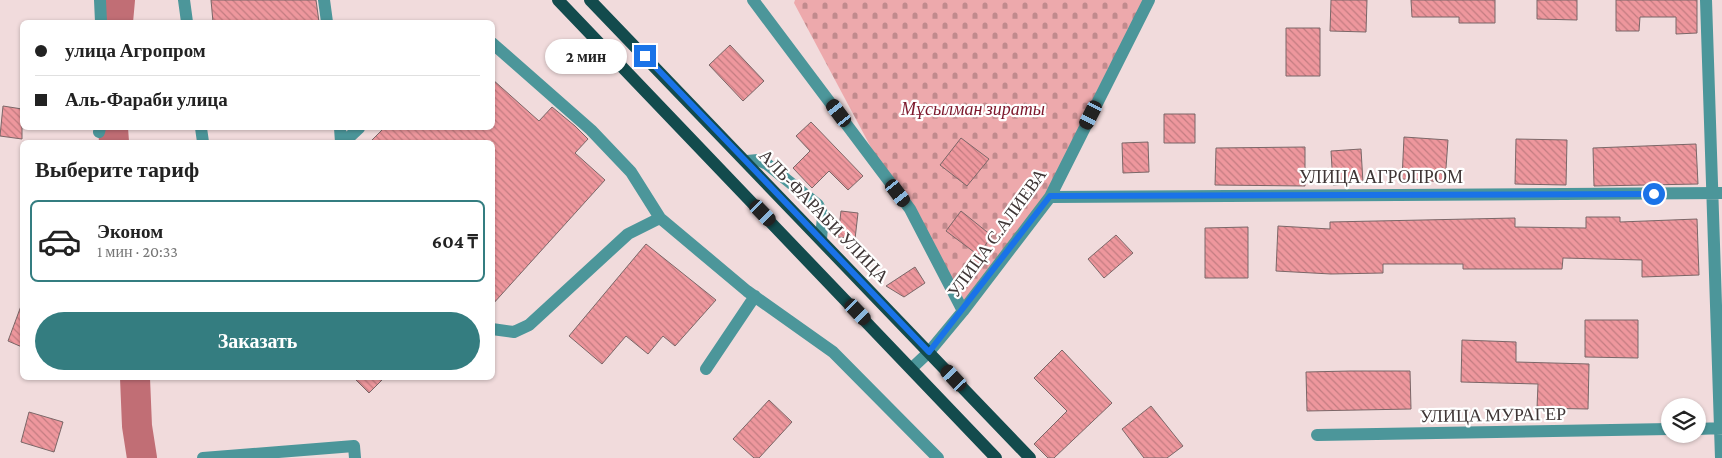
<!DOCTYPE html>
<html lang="ru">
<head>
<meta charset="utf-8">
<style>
	:root { --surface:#fff; --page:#f2f2f2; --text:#222; --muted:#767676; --line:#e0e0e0; --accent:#347d80 }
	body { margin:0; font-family:"Crimson Pro",serif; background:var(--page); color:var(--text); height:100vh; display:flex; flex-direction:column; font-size:19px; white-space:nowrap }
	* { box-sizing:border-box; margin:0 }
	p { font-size:16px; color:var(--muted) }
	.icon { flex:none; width:28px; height:28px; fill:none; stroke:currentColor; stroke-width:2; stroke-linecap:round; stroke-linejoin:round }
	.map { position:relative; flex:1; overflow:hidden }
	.panel { position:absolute; left:20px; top:140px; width:475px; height:240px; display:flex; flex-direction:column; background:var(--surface); border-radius:8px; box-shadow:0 1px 4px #0004 }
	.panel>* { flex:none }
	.hud { position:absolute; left:20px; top:20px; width:475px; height:110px; border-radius:8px; box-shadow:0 1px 4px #0004; display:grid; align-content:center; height:110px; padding:0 15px; background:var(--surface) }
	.controls { position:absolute; left:1661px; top:398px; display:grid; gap:10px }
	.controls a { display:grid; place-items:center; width:45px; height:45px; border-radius:50%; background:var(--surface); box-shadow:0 1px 4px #0004; font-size:25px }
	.end { position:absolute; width:22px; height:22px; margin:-11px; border:6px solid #1a73e8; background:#fff; box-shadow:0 0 0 2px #fff }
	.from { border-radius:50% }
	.bubble { position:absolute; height:35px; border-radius:18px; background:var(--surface); box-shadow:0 1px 4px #0004; font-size:16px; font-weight:700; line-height:35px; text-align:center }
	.car { position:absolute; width:15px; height:30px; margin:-15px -8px; border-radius:6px; box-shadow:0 0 4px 1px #0007; background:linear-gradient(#222 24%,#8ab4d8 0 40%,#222 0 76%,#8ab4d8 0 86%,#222 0) }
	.hud b { display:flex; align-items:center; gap:18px; height:48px; font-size:19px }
	.hud b+b { border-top:1px solid var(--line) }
	.hud i { width:12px; height:12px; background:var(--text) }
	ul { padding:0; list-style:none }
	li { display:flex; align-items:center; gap:15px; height:82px; margin:0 10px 8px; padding:0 5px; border:2px solid transparent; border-radius:8px }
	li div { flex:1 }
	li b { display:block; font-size:19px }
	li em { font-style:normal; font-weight:700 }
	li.selected { border-color:var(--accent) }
	li>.icon { width:45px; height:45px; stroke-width:1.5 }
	h2 { padding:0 15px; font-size:22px; line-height:60px }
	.primary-button { display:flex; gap:10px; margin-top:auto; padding:10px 15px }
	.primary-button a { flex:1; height:58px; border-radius:30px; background:var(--accent); color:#fff; font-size:20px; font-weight:700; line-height:58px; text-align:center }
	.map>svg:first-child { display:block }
	.cemetery { fill:url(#cemetery-stones) }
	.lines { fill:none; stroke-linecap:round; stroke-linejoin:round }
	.river { stroke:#c16e75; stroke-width:30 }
	.building { fill:url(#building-back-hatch); stroke:#7b6768 }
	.minor { stroke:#4c969a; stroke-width:12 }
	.major { stroke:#134b4d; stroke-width:12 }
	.route { stroke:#1a73e8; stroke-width:6 }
	.labels { text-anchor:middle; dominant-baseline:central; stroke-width:4.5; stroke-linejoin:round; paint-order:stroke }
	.park-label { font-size:18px; font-style:italic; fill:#7d182c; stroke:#fff }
	.street-label { font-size:18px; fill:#3f3636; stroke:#fff }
</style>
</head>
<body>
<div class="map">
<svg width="1722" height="458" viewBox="0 0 1722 458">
	<defs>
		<pattern id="cemetery-stones" width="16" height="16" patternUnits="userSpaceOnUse" patternTransform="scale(1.25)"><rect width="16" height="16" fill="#eda9ac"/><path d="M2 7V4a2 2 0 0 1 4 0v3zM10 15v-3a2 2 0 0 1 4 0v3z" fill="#c18a8d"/></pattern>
		<pattern id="building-back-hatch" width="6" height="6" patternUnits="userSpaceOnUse" patternTransform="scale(1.25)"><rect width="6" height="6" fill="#ee979d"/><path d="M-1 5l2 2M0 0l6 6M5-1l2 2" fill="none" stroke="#c27c81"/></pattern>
	</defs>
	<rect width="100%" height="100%" fill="#f1dbdc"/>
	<!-- cemetery -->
	<path class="cemetery" d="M 795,0 L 1149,0 L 1050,197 L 963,320 L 794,3 Z"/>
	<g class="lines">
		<!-- river -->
		<path class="river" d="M 118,22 L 120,0
			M 113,128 L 114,142
			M 135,378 L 137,426 L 142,458"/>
	</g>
	<!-- building -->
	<path class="building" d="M 211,0 L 316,0 L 319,22 L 213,22 Z
		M 1331,0 L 1367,0 L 1366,32 L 1330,31 Z
		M 1411,0 L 1495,0 L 1495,23 L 1459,23 L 1459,17 L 1412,17 Z
		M 1537,0 L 1577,0 L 1577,20 L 1537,19 Z
		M 1616,0 L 1697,0 L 1697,33 L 1676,34 L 1676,17 L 1640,17 L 1639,31 L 1616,31 Z
		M 1286,28 L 1320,28 L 1320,76 L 1286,76 Z
		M 730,45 L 764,81 L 743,101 L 709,65 Z
		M 492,79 L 539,121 L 552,107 L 575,126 L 588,139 L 575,153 L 605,180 L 492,305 L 492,142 L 370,142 L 384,128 L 492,128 Z
		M 3,106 L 22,109 L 22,139 L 0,136 Z
		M 1164,114 L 1195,114 L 1195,143 L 1164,143 Z
		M 811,122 L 863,176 L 848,190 L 829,171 L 812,188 L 793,168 L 810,151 L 796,136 Z
		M 1404,137 L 1448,140 L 1445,182 L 1402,179 Z
		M 961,138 L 989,159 L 967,186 L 940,165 Z
		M 1516,139 L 1567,140 L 1566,185 L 1515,184 Z
		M 1148,142 L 1149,172 L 1123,173 L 1122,143 Z
		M 1696,144 L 1698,184 L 1594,186 L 1593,148 Z
		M 1305,147 L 1305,186 L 1215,185 L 1216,148 Z
		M 1361,149 L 1363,183 L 1333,185 L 1331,151 Z
		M 841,211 L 858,213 L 855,239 L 838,237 Z
		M 961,211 L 992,236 L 978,255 L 946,231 Z
		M 1586,217 L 1620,217 L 1620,222 L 1697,219 L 1699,275 L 1642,277 L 1642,260 L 1563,258 L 1562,269 L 1463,269 L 1463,264 L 1383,264 L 1383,273 L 1331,274 L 1276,271 L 1278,226 L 1330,229 L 1330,222 L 1515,218 L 1515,227 L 1586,228 Z
		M 1248,227 L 1248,278 L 1205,278 L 1205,228 Z
		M 1116,235 L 1133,253 L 1104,278 L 1088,259 Z
		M 646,244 L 716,300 L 675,346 L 663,336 L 648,354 L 626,336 L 602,364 L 569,336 Z
		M 915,267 L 925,283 L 904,297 L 886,286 Z
		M 21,306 L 22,306 L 22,347 L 8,341 Z
		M 1585,320 L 1638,320 L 1638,358 L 1585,357 Z
		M 1462,340 L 1516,342 L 1516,362 L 1589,364 L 1588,409 L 1537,408 L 1538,384 L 1461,382 Z
		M 1062,350 L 1112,403 L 1054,458 L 1048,458 L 1034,444 L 1067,411 L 1034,378 Z
		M 1350,371 L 1410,371 L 1411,409 L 1307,411 L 1306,372 Z
		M 354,378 L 384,378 L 369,393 Z
		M 769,400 L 792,422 L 759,458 L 754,458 L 733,439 Z
		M 1151,406 L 1183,446 L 1167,458 L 1144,458 L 1122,429 Z
		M 29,412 L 63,422 L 54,452 L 21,442 Z"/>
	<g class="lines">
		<!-- minor -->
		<path class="minor" d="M 100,0 L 101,22
			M 184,0 L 187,22
			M 324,0 L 327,22
			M 753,0 L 910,209 L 963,311
			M 1706,0 L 1721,458
			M 492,43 L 591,130 L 631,172 L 660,218 L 747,291 L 833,352 L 938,458
			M 201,128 L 203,142
			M 340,128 L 341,142
			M 99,132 L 100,128
			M 344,142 L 359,128
			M 747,161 L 758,160 L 767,164 L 818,205 L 823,216 L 821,239
			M 1050,197 L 1722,193
			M 492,329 L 514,332 L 529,325 L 628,234 L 660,218
			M 912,368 L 929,352 L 963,311 L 1050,197 L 1149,0
			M 706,369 L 755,296
			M 1698,429 L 1722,428
			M 1317,435 L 1670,429
			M 203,458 L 354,446 L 355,458"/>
		<!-- major -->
		<path class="major" d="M 558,0 L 996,458
			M 590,0 L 1030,458"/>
	</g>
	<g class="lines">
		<!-- route -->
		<path class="route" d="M 645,56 L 929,352 L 1050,196 L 1654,194"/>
	</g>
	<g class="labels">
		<!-- park labels -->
		<g class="park-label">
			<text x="973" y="109">Мұсылман зираты</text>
		</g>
		<!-- street labels -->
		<g class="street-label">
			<text x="1381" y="177">УЛИЦА АГРОПРОМ</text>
			<text transform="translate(824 216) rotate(46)">АЛЬ-ФАРАБИ УЛИЦА</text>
			<text transform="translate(997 233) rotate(-54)">УЛИЦА С.АЛИЕВА</text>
			<text transform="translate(1493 415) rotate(-1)">УЛИЦА МУРАГЕР</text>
		</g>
	</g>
</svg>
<div class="controls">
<a><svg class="icon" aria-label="layers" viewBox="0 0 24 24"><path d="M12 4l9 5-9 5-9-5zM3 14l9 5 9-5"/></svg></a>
</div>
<i class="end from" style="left:1654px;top:194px"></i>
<i class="end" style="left:645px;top:56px"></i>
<div class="bubble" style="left:545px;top:39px;width:82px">2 мин</div>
<i class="car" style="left:839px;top:113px;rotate:323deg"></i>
<i class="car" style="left:1091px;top:115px;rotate:207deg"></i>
<i class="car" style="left:898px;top:193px;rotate:143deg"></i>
<i class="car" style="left:763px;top:213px;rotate:136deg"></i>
<i class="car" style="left:858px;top:312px;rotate:136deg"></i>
<i class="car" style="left:954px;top:378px;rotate:317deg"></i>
<div class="hud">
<b><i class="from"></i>улица Агропром</b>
<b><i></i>Аль-Фараби улица</b>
</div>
<section class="panel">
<h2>Выберите тариф</h2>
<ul>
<li class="selected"><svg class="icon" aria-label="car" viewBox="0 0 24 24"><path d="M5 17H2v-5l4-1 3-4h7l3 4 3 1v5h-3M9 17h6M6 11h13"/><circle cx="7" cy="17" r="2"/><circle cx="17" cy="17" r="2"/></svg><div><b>Эконом</b><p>1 мин · 20:33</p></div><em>604 ₸</em></li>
</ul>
<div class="primary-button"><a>Заказать</a></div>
</section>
</div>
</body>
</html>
